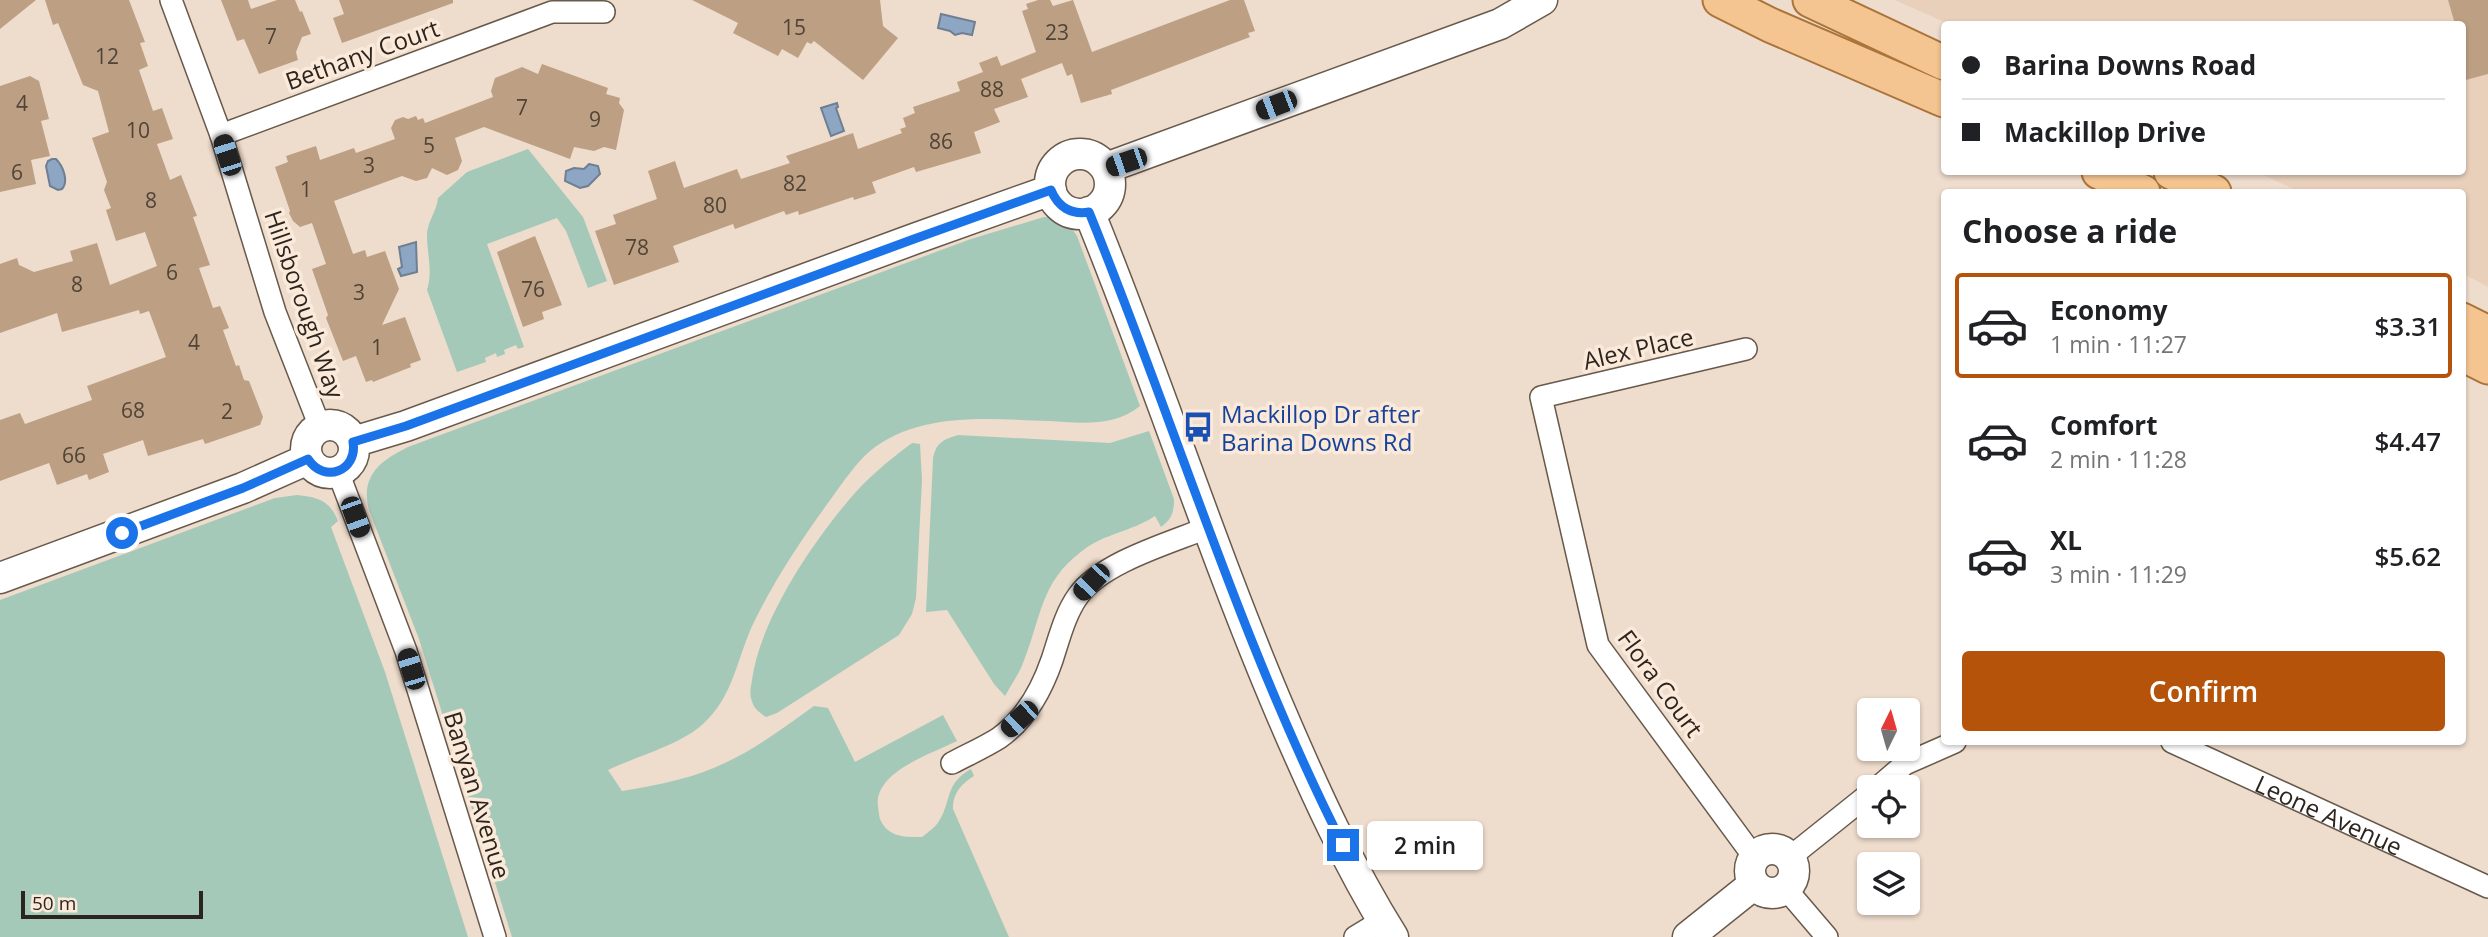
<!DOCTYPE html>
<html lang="en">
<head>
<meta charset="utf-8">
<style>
	:root { --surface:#fff; --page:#f2f2f2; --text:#202124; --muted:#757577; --line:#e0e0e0; --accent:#b45309 }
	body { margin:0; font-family:"Open Sans",sans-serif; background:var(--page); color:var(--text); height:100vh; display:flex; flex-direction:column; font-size:26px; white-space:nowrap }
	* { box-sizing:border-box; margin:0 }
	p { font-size:23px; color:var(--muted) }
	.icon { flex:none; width:38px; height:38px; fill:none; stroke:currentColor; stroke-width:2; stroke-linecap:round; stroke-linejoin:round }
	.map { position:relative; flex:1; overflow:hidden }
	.side { position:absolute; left:1941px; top:189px; width:525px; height:556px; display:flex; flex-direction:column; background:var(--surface); border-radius:7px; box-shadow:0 2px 5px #0004 }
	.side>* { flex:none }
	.hud { position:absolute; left:1941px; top:21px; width:525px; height:154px; border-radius:7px; box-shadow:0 2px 5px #0004; display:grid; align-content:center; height:154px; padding:0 21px; background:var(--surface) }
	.needle { width:46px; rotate:5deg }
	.controls { position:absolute; left:1857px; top:698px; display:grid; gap:14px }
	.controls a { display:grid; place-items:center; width:63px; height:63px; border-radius:7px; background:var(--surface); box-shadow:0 2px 5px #0004; font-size:35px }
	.scale { position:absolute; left:21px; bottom:18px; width:182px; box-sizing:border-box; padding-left:7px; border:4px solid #2c251f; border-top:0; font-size:19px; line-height:24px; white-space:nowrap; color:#2c251f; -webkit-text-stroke:5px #fbe9d9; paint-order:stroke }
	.end { position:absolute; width:32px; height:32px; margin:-16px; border:9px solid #1a73e8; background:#fff; box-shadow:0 0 0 4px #fff }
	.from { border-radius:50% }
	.bubble { position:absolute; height:49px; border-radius:7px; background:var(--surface); box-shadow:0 2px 5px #0004; font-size:23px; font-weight:600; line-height:49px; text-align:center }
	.car { position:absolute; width:21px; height:42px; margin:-21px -10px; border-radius:9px; box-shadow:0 0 5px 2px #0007; background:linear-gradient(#222 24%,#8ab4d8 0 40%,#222 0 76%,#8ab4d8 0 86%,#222 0) }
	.hud b { display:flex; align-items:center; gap:24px; height:66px; font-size:26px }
	.hud b+b { border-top:2px solid var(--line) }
	.hud i { width:18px; height:18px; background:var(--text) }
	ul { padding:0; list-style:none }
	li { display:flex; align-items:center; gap:21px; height:105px; margin:0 14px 10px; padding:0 7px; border:4px solid transparent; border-radius:7px }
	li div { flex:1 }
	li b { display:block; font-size:26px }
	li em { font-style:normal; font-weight:600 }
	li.current { border-color:var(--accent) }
	li>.icon { width:63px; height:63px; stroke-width:1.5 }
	h2 { padding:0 21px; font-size:32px; line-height:84px }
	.action { display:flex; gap:14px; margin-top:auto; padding:14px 21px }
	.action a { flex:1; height:80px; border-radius:7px; background:var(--accent); color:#fff; font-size:28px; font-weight:600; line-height:80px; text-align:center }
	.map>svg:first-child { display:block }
	.built { fill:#e8d0bb }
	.green { fill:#a5c9b8 }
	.water { fill:#8ca6c3; stroke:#6f7f92; stroke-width:2 }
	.building { fill:#bd9f83 }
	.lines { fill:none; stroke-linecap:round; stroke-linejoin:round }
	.street-casing { stroke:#68594b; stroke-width:24 }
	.secondary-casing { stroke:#68594b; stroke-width:33 }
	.primary-casing { stroke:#aa743a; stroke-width:37 }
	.street { stroke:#fff; stroke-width:21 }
	.secondary { stroke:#fff; stroke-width:30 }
	.primary { stroke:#f5c591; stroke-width:33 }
	.route { stroke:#1a73e8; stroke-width:9 }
	.labels { text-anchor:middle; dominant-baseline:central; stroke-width:7; stroke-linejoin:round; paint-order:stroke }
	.number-label { font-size:21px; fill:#504438 }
	.street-label { font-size:24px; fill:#2c251f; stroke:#fbe9d9 }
	.transit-label { font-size:24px; fill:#164399; stroke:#fbe9d9; text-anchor:start }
</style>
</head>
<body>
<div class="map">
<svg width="2488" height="937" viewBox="0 0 2488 937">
	<rect width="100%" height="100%" fill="#eedccc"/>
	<!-- built -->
	<path class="built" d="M 1895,0 L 2488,0 L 2488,287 L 2462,273 L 2462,192 L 2300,192 L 2257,172 L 2462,172 L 2462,24 L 1949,24 Z"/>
	<!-- green -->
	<path class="green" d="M 528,149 L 583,217 L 607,281 L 588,288 L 566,231 L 557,218 L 487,244 L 524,347 L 518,349 L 516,345 L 504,350 L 505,354 L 497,357 L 496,353 L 485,358 L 486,362 L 457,372 L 427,290 C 433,271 427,254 427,235 C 427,222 437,211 438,198 L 467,172 Z
		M 1044,217 C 1058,217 1070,224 1077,236 L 1140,406 C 1115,427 1079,423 1049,421 C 990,419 919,411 870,451 C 856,463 844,481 833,496 C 804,536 776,577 754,622 C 737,657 734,696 703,724 C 682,744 635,757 608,770 L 622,791 C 658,785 695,778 727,762 C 758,747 786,726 814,706 L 828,708 L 855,762 L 943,715 L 957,741 C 931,754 873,772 878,807 C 879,812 879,819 882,823 C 891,838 907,837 922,837 C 928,832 935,828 939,821 C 952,801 944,784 971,769 L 974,776 C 962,783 952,794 953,809 L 1009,937 L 512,937 L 419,639 L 369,510 C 360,476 380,461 408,447 L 971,239 Z
		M 1149,431 L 1174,499 C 1174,512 1172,519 1161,527 L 1155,516 C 1133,531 1103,534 1082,551 C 1040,582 1041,619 1023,663 C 1019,674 1011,685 1005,696 L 994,684 L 947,610 L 926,612 L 933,459 C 936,443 942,440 958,435 L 1110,443 Z
		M 912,443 L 920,444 L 922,480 L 916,598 L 912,614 L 899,635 L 777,713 L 766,717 C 759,712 754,709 752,701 C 749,695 751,686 752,680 C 760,621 810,546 848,501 C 866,479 889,460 912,443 Z
		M 297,495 C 317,497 330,500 338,521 L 331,527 L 385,672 L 468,937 L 0,937 L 0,600 L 275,498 Z"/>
	<!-- water -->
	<path class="water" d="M 941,14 L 975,22 L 972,35 L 962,33 L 955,35 L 950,31 L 938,28 Z
		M 837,103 L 838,107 L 836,108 L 844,131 L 831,136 L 821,108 Z
		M 52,159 L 56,159 C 63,166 69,181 62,189 L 58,190 L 50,186 L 46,166 L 48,161 Z
		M 589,164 L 598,166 L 600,174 L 588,186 L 580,188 L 565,181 L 566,171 L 574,168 L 584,169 Z
		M 416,242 L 417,272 L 401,276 L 398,269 L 402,267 L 399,247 Z"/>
	<!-- building -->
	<path class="building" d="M 0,0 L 36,0 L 0,29 Z
		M 45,0 L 129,0 L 145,42 L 140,43 L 148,66 L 139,70 L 153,111 L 162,108 L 173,139 L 157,144 L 170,180 L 181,175 L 197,216 L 193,217 L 210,265 L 199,268 L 213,308 L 220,306 L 229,328 L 223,330 L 236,366 L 239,365 L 244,380 L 249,381 L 263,417 L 260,425 L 205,444 L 203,439 L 148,456 L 143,440 L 103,454 L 109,472 L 89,480 L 87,474 L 57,485 L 49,463 L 0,481 L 0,420 L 20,413 L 25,424 L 92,400 L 87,386 L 166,357 L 149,311 L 140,314 L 139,310 L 62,332 L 57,313 L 0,333 L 0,264 L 17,258 L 19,265 L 34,272 L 73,261 L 70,251 L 97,243 L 110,285 L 157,266 L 145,232 L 116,241 L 106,210 L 111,208 L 104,190 L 107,182 L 92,138 L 109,132 L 98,91 L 83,85 L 58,23 L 53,25 Z
		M 221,0 L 248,0 L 251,9 L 277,0 L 295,0 L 300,12 L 302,11 L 311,34 L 302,37 L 296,52 L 298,60 L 259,74 L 244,39 L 237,41 Z
		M 339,0 L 453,0 L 453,3 L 342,43 L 333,18 L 344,14 Z
		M 692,0 L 880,0 L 883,26 L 898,38 L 863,80 L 814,41 L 811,44 L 807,42 L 798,58 L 782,49 L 778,56 L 733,33 L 738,23 Z
		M 1038,0 L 1050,0 L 1053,6 L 1073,0 L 1092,52 L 1230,0 L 1244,0 L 1255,31 L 1248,33 L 1250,37 L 1111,90 L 1112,94 L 1081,103 L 1072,74 L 1067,76 L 1062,63 L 1021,79 L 1028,97 L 994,109 L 1000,122 L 974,132 L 981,153 L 916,172 L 914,167 L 872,182 L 876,193 L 854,200 L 853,197 L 799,215 L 798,211 L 786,215 L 784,211 L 735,229 L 733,224 L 673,246 L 679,262 L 614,285 L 595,231 L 616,224 L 613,215 L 657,199 L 648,171 L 675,161 L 684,188 L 737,169 L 741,179 L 790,163 L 786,156 L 853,133 L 858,149 L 902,133 L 900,129 L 906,127 L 903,118 L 915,113 L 913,107 L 960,91 L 957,82 L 983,72 L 979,63 L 997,56 L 1001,66 L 1036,52 L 1022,11 L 1028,9 L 1026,4 Z
		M 2448,0 L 2488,0 L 2488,74 L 2462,81 L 2462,24 L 2455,24 Z
		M 542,64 L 608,88 L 606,94 L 620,98 L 619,103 L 624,110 L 616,150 L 604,147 L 594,151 L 574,147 L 570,159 L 484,127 L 455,138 L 462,161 L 458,170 L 447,175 L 432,168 L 427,178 L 416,181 L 402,176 L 334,201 L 353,254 L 365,250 L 367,257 L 385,251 L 399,289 L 382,325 L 405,317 L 421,360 L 410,364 L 411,367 L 373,382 L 372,380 L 366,382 L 356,356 L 343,361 L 326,318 L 328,315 L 312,269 L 326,264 L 312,223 L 300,227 L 293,221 L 289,213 L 290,211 L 275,167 L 288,162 L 286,156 L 316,146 L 320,160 L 354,148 L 356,153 L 395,139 L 391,128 L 395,120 L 403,117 L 408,119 L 416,116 L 418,120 L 423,118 L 425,123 L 493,97 L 491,91 L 495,78 L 522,67 L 538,74 Z
		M 30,76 L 39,81 L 49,119 L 41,121 L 50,156 L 31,160 L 36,184 L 0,192 L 0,86 Z
		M 535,236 L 562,305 L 542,312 L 544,319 L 523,327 L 497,252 Z"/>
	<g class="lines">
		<!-- street casing -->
		<g class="street-casing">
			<g id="street">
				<path d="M 171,0 L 221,135 L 275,312 L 320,427"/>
				<path d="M 221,135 L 552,12 L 604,12"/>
				<path d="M 1746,349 L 1541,397 L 1598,645 L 1754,857"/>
				<path d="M 338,472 L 406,651 L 495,937"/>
				<path id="s1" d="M 2172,742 L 2488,887"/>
				<path d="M 952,763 C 967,755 985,747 999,738 C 1026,719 1042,689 1052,660 C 1059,639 1065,614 1078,596 C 1102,562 1170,543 1209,527"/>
				<path d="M 1877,788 L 1905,764 L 1955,742"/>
				<path d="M 1789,858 L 1869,794"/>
				<path d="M 1786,889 L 1827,937"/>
				<path d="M 1355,937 L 1383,920"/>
			</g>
		</g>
		<!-- secondary casing -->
		<g class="secondary-casing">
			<path id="secondary" d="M1050 184a30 30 0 1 1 60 0a30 30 0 1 1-60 0Z
				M 1106,168 L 1500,24 L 1542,0
				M 1089,212 C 1157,378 1211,549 1281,713 C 1314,790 1349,867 1393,937
				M306 449a24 24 0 1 1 48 0a24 24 0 1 1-48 0Z
				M 353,442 L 406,426 L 914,239 L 1051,190
				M 0,578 L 243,488 L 308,459
				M1750 871a22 22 0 1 1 44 0a22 22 0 1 1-44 0Z
				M 1688,937 L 1753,885"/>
		</g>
		<!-- primary casing -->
		<g class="primary-casing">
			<path id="primary" d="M 1720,0 L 1770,25 L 1944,100
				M 1810,0 L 1944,63
				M 2099,172 L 2143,192
				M 2171,172 L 2214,192
				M 2462,320 L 2488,333
				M 2462,354 L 2488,367"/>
		</g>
		<!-- street -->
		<use href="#street" class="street"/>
		<!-- secondary -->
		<use href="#secondary" class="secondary"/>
		<!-- primary -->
		<use href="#primary" class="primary"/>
	</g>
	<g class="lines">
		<!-- route -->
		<path class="route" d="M 122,533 L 243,488 L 308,459 C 324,484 358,471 353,442 L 406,426 L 914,239 L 1051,190 C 1058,207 1071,215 1089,212 C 1175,423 1240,642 1343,845"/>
	</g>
	<!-- icons -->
	<defs>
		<g id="bus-bare" transform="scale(2.415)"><path d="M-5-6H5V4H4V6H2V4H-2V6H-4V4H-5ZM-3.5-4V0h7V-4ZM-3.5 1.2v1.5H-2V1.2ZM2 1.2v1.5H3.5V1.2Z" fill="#1a4fb4" stroke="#fbe9d9" stroke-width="2.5" paint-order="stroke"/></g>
	</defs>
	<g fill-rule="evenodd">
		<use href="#bus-bare" x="1198" y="427"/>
	</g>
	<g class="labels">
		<!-- number labels -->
		<g class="number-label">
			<text x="794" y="27">15</text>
			<text x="1057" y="32">23</text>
			<text x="271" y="36">7</text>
			<text x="107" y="56">12</text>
			<text x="992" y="89">88</text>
			<text x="22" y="103">4</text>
			<text x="522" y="107">7</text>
			<text x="595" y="119">9</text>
			<text x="138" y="130">10</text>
			<text x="941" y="141">86</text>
			<text x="429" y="145">5</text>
			<text x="369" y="165">3</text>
			<text x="17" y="172">6</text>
			<text x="795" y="183">82</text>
			<text x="306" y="189">1</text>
			<text x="151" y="200">8</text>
			<text x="715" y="205">80</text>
			<text x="637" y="247">78</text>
			<text x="172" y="272">6</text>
			<text x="77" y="284">8</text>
			<text x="533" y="289">76</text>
			<text x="359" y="292">3</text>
			<text x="194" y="342">4</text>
			<text x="377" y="347">1</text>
			<text x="133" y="410">68</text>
			<text x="227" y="411">2</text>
			<text x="74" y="455">66</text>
		</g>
		<!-- street labels -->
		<g class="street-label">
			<text transform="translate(362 54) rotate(-20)">Bethany Court</text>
			<text transform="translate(305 304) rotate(71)">Hillsborough Way</text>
			<text transform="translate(1638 348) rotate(-13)">Alex Place</text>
			<text transform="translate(1661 683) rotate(54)">Flora Court</text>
			<text transform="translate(478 795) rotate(73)">Banyan Avenue</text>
			<text stroke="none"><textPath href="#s1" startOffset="173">Leone Avenue</textPath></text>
		</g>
		<!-- transit labels -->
		<g class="transit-label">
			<text x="1221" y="413">Mackillop Dr after<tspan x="1221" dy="28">Barina Downs Rd</tspan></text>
		</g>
	</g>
</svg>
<div class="controls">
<a><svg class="needle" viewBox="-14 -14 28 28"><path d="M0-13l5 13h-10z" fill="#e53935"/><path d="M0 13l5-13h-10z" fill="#757577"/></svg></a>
<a><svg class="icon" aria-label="locate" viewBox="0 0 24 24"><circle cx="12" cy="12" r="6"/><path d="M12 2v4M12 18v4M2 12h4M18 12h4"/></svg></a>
<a><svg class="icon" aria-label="layers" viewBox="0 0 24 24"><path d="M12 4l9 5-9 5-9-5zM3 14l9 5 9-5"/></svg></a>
</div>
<div class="scale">50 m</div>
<i class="end from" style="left:122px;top:533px"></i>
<i class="end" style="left:1343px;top:845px"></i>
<div class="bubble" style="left:1367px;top:821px;width:116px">2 min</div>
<i class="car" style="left:1276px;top:105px;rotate:249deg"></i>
<i class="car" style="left:227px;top:155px;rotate:342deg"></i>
<i class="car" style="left:1126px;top:162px;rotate:251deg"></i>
<i class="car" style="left:355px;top:517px;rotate:160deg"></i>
<i class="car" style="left:1091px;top:582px;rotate:224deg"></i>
<i class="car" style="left:411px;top:669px;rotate:343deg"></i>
<i class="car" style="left:1019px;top:719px;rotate:227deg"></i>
<div class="hud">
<b><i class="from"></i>Barina Downs Road</b>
<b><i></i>Mackillop Drive</b>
</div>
<section class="side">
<h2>Choose a ride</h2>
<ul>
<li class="current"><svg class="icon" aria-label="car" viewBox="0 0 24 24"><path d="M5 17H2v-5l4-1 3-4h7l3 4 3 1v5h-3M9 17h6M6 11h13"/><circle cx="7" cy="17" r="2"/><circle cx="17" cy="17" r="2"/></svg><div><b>Economy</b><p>1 min · 11:27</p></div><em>$3.31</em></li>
<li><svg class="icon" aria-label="car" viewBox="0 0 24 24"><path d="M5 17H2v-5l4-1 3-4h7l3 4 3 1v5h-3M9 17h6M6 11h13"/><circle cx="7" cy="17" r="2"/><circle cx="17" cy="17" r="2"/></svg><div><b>Comfort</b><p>2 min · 11:28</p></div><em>$4.47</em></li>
<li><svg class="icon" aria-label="car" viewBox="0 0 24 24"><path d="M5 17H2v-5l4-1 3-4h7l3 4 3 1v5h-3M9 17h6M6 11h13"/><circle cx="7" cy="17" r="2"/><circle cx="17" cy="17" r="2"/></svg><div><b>XL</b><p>3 min · 11:29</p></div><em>$5.62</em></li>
</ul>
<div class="action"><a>Confirm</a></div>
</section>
</div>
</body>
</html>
